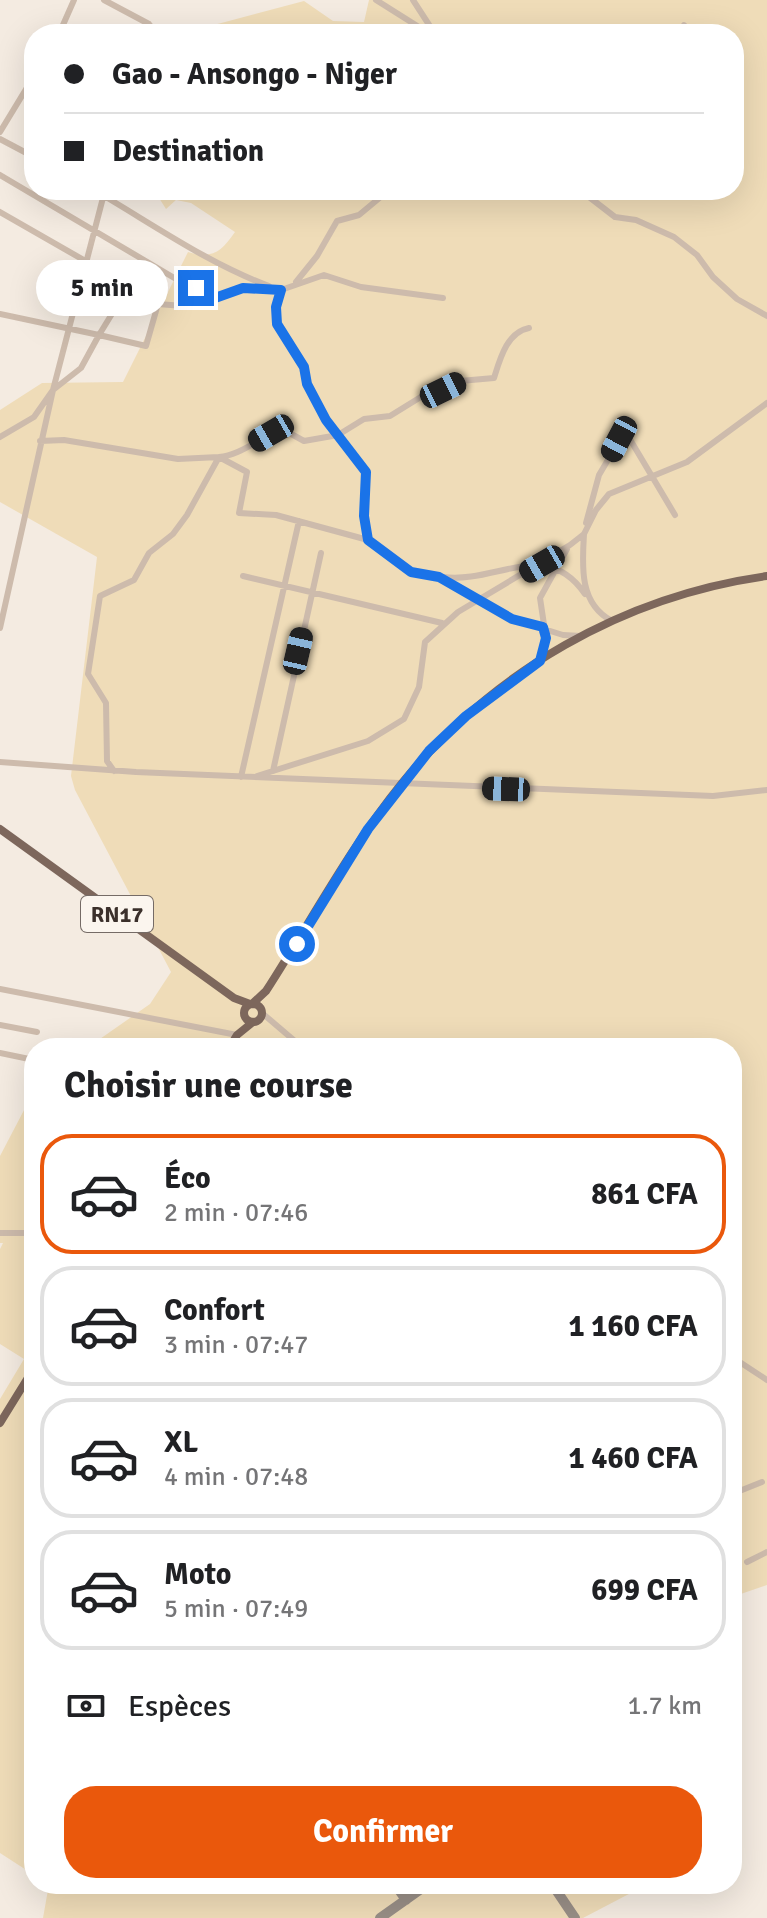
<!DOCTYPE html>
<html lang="fr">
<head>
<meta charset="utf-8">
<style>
	:root { --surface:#fff; --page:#f6f6f6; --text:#202124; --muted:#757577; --line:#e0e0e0; --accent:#ea580c }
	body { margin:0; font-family:Signika,sans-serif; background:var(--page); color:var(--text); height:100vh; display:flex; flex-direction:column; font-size:30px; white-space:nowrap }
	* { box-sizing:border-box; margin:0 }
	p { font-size:26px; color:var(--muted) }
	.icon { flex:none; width:44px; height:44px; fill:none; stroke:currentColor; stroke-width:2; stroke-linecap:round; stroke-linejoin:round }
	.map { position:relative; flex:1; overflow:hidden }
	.drawer { position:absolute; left:24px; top:1038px; width:718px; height:856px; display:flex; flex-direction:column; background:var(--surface); border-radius:32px; box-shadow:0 8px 32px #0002 }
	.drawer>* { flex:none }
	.hud { position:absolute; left:24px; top:24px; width:720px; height:176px; border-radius:32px; box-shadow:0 8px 32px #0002; display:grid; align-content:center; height:176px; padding:0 40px; background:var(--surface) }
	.end { position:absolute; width:36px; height:36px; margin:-18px; border:10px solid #1a73e8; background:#fff; box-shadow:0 0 0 4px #fff }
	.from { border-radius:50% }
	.bubble { position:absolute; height:56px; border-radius:28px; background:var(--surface); box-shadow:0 8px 32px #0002; font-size:26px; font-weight:800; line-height:56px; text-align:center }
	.car { position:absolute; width:24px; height:48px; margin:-24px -12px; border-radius:10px; box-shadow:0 0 6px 2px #0007; background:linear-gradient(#222 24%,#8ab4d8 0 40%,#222 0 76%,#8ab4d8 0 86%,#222 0) }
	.hud b { display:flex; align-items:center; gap:28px; height:76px; font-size:30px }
	.hud b+b { border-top:2px solid var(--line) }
	.hud i { width:20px; height:20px; background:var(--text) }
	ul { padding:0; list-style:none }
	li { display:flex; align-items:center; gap:24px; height:120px; margin:0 16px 12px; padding:0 24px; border:4px solid var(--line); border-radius:32px }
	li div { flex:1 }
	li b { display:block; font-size:30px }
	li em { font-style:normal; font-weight:800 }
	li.current { border-color:var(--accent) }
	li>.icon { width:72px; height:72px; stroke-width:1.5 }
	h2 { padding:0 40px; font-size:36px; line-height:96px }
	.pay { display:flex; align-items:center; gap:20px; height:88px; padding:0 40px; font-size:30px }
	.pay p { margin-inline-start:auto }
	.button { display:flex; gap:16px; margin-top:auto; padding:16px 40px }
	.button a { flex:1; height:92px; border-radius:32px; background:var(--accent); color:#fff; font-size:32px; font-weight:800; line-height:92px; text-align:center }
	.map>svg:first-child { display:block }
	.sand { fill:#efdcb8 }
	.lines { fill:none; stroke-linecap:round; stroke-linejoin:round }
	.taxiway { stroke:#988e86; stroke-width:10 }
	.minor { stroke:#cdbbac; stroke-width:6 }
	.major { stroke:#7d675c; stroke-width:8 }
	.route { stroke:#1a73e8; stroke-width:10 }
	.labels { text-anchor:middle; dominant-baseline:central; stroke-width:7; stroke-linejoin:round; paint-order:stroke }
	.shield { fill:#fbf5ee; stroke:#756b66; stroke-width:2 }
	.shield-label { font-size:22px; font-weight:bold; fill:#3b302b }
</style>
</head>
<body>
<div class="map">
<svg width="767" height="1918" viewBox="0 0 767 1918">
	<rect width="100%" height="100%" fill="#f4ebe1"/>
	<!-- sand -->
	<path class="sand" d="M 369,0 L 767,0 L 767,1585 L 732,1597 L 732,1048 L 87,1048 L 150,1004 L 171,972 L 75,790 L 71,776 L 97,557 L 0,502 L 0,410 L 42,383 L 123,382 L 188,252 C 213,259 221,252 235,232 L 191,203 L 176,200 L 166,209 L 154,190 L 734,190 L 734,34 L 180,34 L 304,1 L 333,21 L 364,22 Z
		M 34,1091 L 34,1875 L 0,1853 L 0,1399 L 24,1359 L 0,1344 L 0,1249 L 3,1243 L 0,1243 L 0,1156 Z
		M 49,1884 L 648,1884 L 583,1918 L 43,1918 Z"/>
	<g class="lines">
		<!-- taxiway -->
		<path class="taxiway" d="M 552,1884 L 575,1918
			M 397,1887 L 406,1900
			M 380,1918 L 428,1884"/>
		<!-- minor -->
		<path class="minor" d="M 104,0 L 149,24 L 157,34
			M 376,0 L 430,34
			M 413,0 L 435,34
			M 59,34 L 74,0
			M 681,34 L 684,25
			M 0,132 L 34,76
			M 0,139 L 34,157
			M 0,175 L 176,279 L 215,298
			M 94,190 C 151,223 207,263 269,286
			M 580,190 L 615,217 L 636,220 L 674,237 L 697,255 L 713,277 L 737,299 L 767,316
			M 0,212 L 129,286 L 99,335 L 0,314
			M 296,282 L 317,256 L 337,221 L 359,215 L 389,190
			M 281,290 L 276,307 L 277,324 L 304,367 L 307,384 L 326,420 L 366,472 L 364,516 L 368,540 L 411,572 L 439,577 L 512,619 L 563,635 L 581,636
			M 625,431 L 675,515
			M 0,437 L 34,417 L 53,390 L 105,190
			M 40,441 L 64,440 L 178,459 L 219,457 L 247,472 L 239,513 L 276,515 L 368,540
			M 586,523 L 599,475 L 625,431
			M 584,534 C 582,566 579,604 612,621
			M 243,576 L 442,623
			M 443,577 C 497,584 546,537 585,594
			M 0,628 L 53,390 L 81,368 L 99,335 L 146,346 L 158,304 L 196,307 L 243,288 L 281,290 L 324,275 L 361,287 L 443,298
			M 540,661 L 546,638 L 540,598 L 567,549
			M 0,762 L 136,772 L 713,796 L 767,790
			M 114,771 L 107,761 L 106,703 L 88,674 L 100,596 L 134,580 L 149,553 L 173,534 L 187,515 L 219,457 C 243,455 261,435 284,430 L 304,441 L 338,435 L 364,419 L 390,416 L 424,395 L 460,381 L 494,378 C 500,359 507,332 529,328
			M 273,771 L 321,553
			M 257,776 L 368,741 L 404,719 L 419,687 L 425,642 L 458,612 L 570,545 L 584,534 L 596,510 L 609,494 L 687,462 L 767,403
			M 241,777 L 299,521
			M 0,989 L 237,1035
			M 262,1013 L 303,1048
			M 0,1025 L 37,1032
			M 0,1053 L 34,1060
			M 0,1233 L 34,1233
			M 732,1357 L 767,1380
			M 732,1494 L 762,1482
			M 747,1562 L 767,1552"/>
		<!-- major -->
		<path class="major" d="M 0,829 L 234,998 L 250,1004
			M244 1013a9 9 0 1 1 18 0a9 9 0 1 1-18 0Z
			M 252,1004 L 266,991 C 310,923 350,847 402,783 C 494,671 623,596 767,576
			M 229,1048 L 237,1035 L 253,1022
			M 0,1423 L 34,1368"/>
	</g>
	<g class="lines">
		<!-- route -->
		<path class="route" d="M 196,288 L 215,298 L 243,288 L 281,290 L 276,307 L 277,324 L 304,367 L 307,384 L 326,420 L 366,472 L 364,516 L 368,540 L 411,572 L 439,577 L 512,619 L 543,627 L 546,638 L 540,661 L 466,716 L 429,751 L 368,829 L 297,944"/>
	</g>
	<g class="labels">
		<!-- shield labels -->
		<rect class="shield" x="81" y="896" width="72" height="36" rx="6"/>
		<g class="shield-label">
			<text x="117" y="914">RN17</text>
		</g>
	</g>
</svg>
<i class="end from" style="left:297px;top:944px"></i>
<i class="end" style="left:196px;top:288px"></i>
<div class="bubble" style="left:36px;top:260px;width:132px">5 min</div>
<i class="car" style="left:443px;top:390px;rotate:64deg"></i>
<i class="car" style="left:271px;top:433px;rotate:240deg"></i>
<i class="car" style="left:619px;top:439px;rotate:208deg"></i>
<i class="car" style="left:542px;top:564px;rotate:240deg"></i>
<i class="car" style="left:298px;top:651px;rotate:13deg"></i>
<i class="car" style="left:506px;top:789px;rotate:272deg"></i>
<div class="hud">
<b><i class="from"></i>Gao - Ansongo - Niger</b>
<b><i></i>Destination</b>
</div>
<section class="drawer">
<h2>Choisir une course</h2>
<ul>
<li class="current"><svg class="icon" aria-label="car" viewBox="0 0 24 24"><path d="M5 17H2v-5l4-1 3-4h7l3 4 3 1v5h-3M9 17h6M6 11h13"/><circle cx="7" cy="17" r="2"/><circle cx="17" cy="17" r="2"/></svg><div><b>Éco</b><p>2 min · 07:46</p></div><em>861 CFA</em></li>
<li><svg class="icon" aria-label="car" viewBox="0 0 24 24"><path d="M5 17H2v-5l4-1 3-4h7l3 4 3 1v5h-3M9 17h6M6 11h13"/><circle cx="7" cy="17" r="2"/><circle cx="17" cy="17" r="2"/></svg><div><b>Confort</b><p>3 min · 07:47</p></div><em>1 160 CFA</em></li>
<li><svg class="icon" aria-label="car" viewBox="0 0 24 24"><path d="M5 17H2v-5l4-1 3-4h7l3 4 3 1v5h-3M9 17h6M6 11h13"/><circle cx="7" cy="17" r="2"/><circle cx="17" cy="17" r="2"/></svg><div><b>XL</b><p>4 min · 07:48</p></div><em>1 460 CFA</em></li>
<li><svg class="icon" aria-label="car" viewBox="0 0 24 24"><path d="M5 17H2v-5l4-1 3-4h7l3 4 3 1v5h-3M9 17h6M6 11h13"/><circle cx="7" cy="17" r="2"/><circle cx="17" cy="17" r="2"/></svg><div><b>Moto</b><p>5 min · 07:49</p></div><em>699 CFA</em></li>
</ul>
<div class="pay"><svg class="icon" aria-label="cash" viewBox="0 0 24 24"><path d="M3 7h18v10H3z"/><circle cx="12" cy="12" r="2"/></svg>Espèces<p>1.7 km</p></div>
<div class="button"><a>Confirmer</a></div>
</section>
</div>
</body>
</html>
